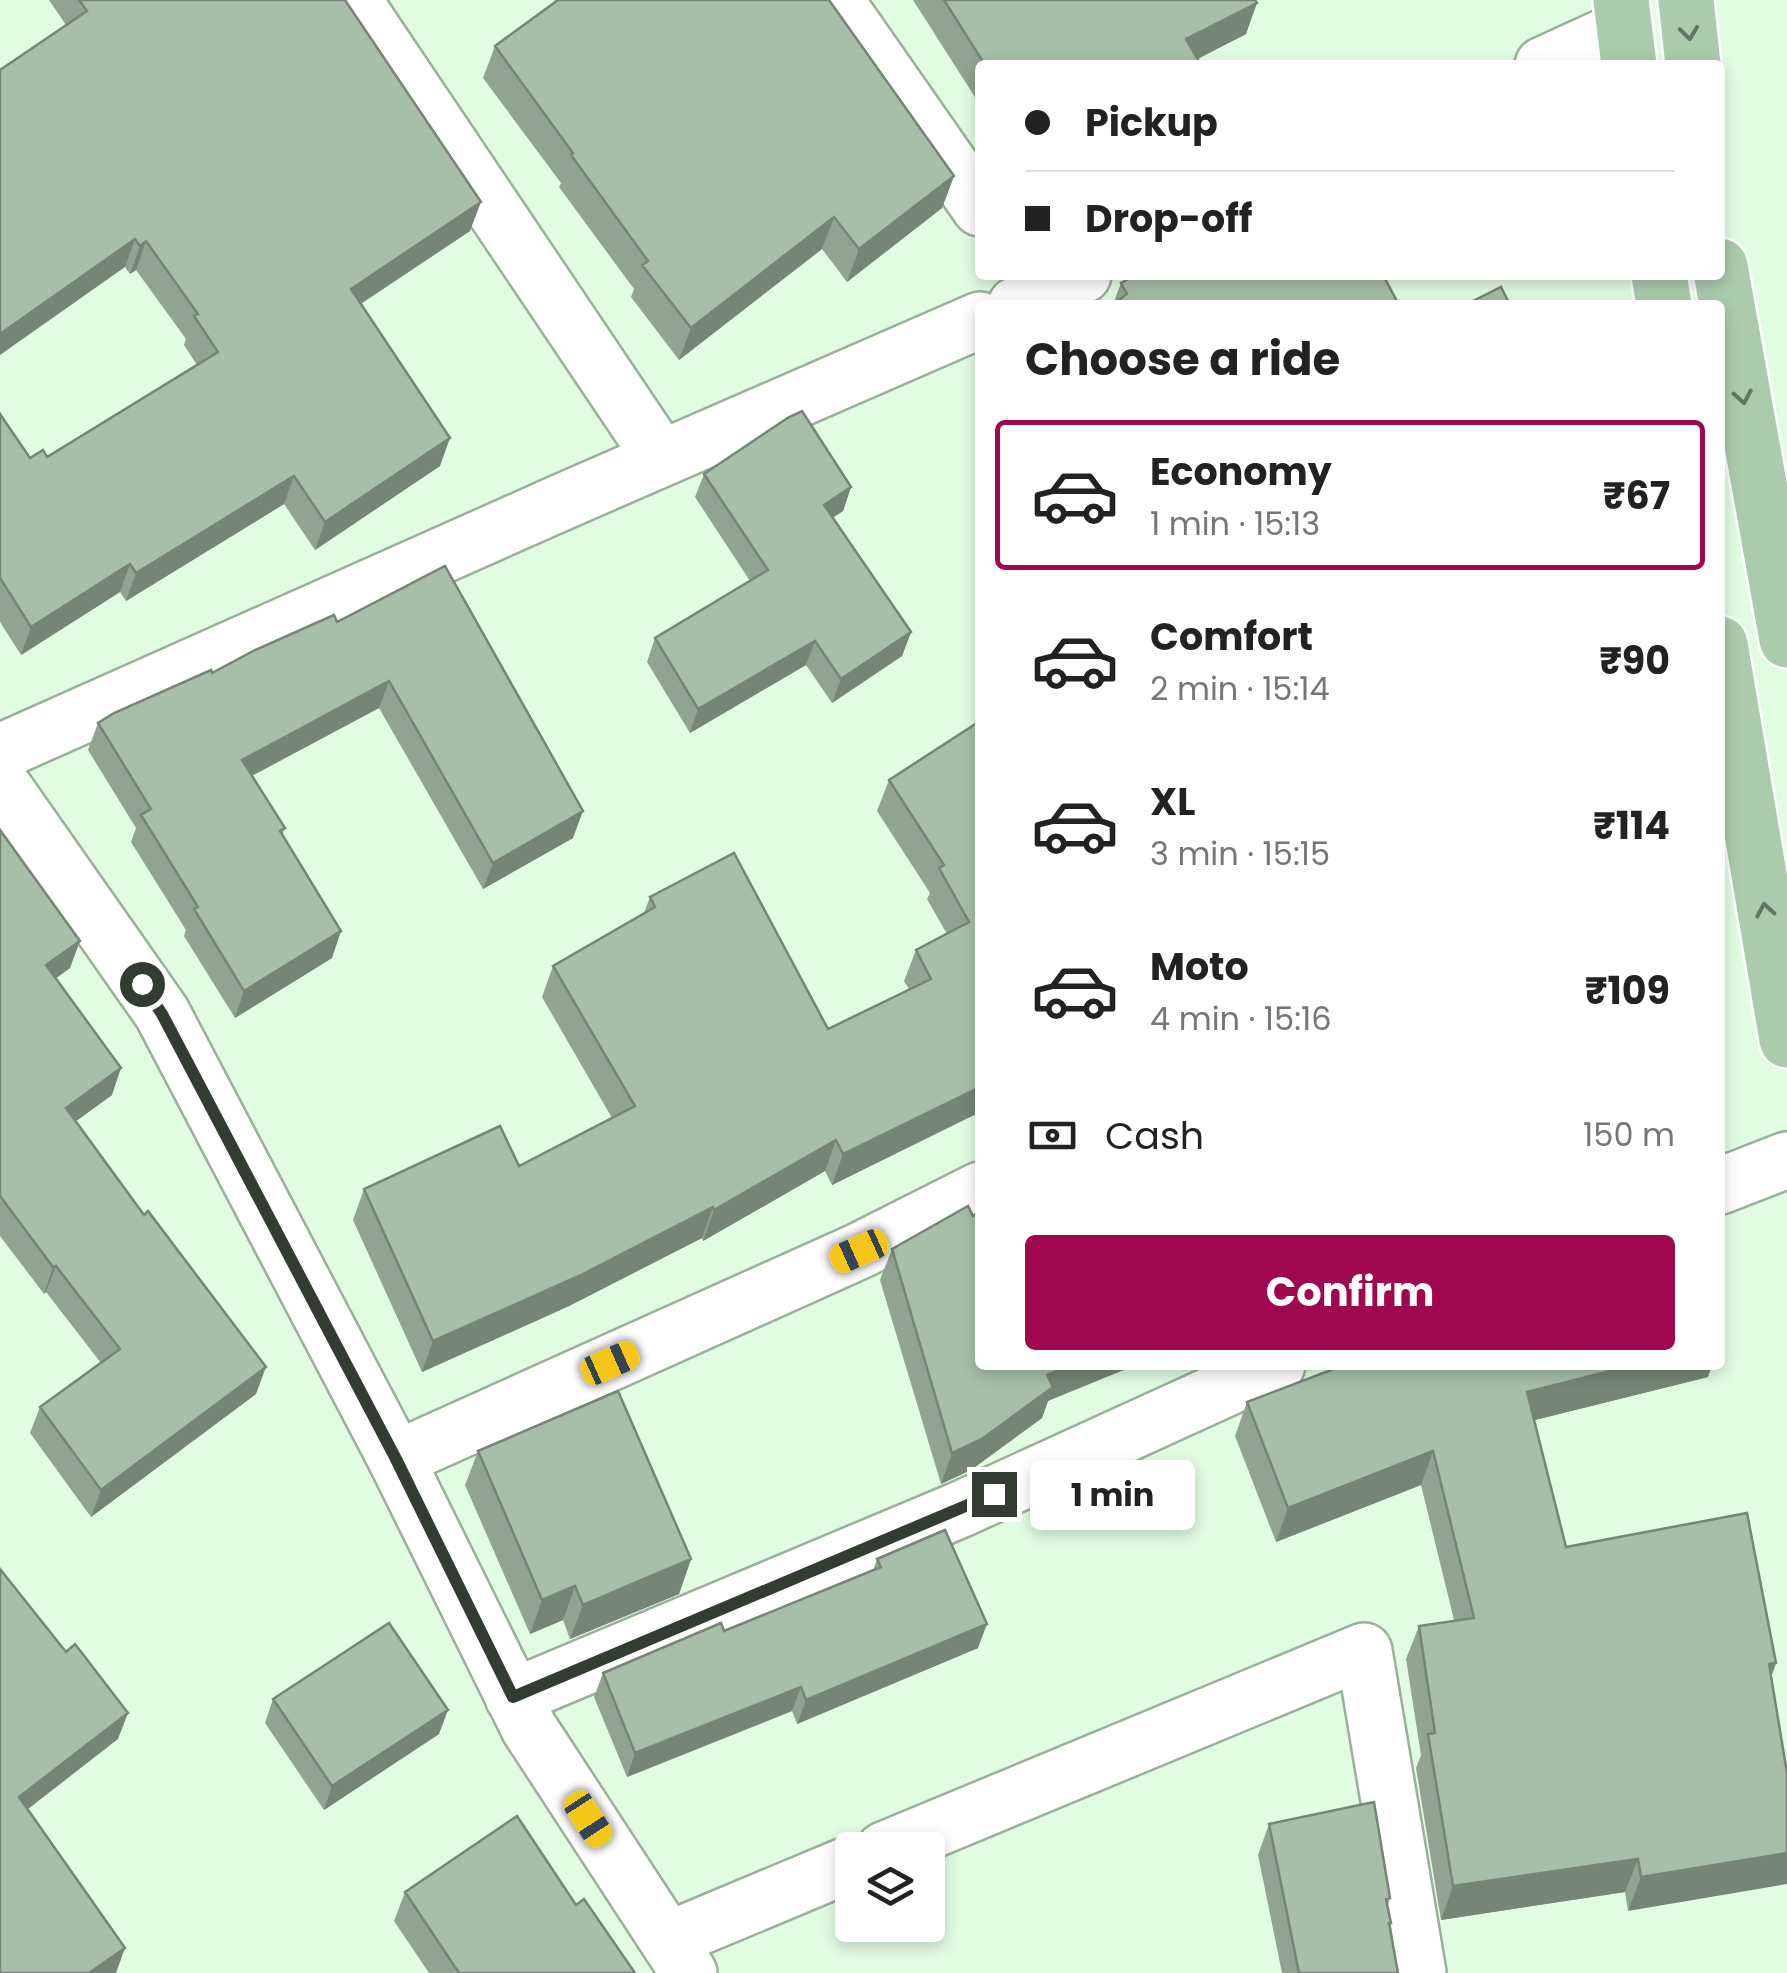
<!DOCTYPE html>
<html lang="en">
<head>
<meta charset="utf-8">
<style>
	:root { --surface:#fff; --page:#f2f2f2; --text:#222; --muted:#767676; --line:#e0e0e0; --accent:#9f084e }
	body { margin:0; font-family:Poppins,sans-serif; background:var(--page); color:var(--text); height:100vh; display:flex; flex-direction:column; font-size:38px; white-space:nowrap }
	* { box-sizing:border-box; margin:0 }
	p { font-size:32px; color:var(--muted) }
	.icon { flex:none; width:55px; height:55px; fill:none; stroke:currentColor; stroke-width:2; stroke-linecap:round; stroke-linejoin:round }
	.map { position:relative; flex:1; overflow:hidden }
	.panel { position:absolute; left:975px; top:300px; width:750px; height:1070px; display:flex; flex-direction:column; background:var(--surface); border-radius:10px; box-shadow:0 5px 15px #0003 }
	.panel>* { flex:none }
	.guide { position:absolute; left:975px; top:60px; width:750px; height:220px; border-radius:10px; box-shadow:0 5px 15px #0003; display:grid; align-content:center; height:220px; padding:0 50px; background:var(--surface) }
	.fabs { position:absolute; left:835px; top:1832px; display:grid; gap:20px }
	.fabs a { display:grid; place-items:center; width:110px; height:110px; border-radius:10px; background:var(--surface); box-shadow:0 5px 15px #0003; font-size:50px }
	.end { position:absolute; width:45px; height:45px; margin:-22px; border:12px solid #323c32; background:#fff; box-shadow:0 0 0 5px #fff }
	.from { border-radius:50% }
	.bubble { position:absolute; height:70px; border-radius:10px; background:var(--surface); box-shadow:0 5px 15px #0003; font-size:32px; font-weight:700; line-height:70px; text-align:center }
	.car { position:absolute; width:30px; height:60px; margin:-30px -15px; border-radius:12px; box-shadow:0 0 8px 2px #0007; background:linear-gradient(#f5c518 24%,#345 0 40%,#f5c518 0 76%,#345 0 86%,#f5c518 0) }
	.guide b { display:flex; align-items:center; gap:35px; height:95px; font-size:38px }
	.guide b+b { border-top:2px solid var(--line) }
	.guide i { width:25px; height:25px; background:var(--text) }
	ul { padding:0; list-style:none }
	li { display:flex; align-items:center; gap:30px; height:150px; margin:0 20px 15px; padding:0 30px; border:5px solid transparent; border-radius:10px }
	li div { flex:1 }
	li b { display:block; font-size:38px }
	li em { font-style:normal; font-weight:700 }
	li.on { border-color:var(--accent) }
	li>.icon { width:90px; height:90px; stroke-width:1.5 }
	h2 { padding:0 50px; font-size:45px; line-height:120px }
	.pay { display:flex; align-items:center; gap:25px; height:110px; padding:0 50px; font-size:38px }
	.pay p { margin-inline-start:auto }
	.action { display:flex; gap:20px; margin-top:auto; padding:20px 50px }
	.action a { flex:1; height:115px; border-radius:10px; background:var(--accent); color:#fff; font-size:40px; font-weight:700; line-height:115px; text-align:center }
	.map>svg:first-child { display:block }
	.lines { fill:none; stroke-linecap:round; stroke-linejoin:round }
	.minor-casing { stroke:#99b198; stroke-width:60 }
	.secondary-casing { stroke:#99b198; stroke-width:60 }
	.primary-casing { stroke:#fff; stroke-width:60 }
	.minor { stroke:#fff; stroke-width:55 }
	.secondary { stroke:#fff; stroke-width:55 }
	.primary { stroke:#accbac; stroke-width:55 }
	.wall { fill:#90a48f }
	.shaded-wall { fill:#758674 }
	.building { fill:#a7bfa6; stroke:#758674; stroke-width:2.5 }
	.oneway { stroke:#637563 }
	.route { stroke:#323c32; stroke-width:12 }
</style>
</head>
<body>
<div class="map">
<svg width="1787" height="1973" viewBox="0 0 1787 1973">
	<rect width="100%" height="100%" fill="#e2fce2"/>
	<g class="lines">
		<!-- minor casing -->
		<g class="minor-casing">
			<path id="minor" d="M 353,0 L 661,458
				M 835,0 L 980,208
				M 1543,65 L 1624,28
				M 1016,305 L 1083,275
				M 0,752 L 562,502 L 980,320
				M 1720,1186 L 1787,1160
				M 396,1459 L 859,1251 L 980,1190
				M 513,1697 L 959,1510 L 1277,1365
				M 884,1850 L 1364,1651 L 1418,1973
				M 668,1940 L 852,1863"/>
		</g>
		<!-- secondary casing -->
		<g class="secondary-casing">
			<path id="secondary" d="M 0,782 L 162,1013 L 396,1459 L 529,1728 L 689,1973"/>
		</g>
		<!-- primary casing -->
		<g class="primary-casing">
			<path id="primary" d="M 1621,0 L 1629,65
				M 1686,0 L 1693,65
				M 1720,266 L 1787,640
				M 1659,275 L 1664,305
				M 1720,644 L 1787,1040"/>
		</g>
		<!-- minor -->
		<use href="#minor" class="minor"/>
		<!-- secondary -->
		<use href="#secondary" class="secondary"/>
		<!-- primary -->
		<use href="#primary" class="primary"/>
	</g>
	<!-- wall -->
	<path class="wall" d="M 49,0 L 345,0 L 470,231 L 361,304 L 440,466 L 315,550 L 284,504 L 126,601 L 120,592 L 21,655 L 0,622 L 0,414 L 30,458 L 47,457 L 197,365 L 184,345 L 186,339 L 136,270 L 130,274 L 125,267 L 66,25 Z
		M 913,0 L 1255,0 L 1246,34 L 1197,59 L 1201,65 L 980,65 L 980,105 Z
		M 495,46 L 954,176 L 942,208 L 847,282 L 822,249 L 679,360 L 631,297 L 634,289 L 559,187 L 561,183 L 483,78 Z
		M 1121,283 L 1399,305 L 1113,304 Z
		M 704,474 L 851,487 L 843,511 L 832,518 L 911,632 L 902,656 L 832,703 L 806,665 L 690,733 L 647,662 L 655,638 L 750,581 L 695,497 Z
		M 337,622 L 573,838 L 483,889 L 379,708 L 252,776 L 285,828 L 282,835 L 332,958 L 235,1018 L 184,936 L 186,930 L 131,842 L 136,828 L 88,750 L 98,723 Z
		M 980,721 L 980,1118 L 977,1120 L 974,1115 L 832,1185 L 825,1171 L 703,1241 L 702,1238 L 569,1306 L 422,1372 L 353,1220 L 364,1189 L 519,1166 L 612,1118 L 542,997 L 553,966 L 644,913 L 650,897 L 828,1029 L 909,989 L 904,981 L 916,950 L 947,934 L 927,899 L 930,893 L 877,811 L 889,780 Z
		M 0,830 L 70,968 L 56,978 L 112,1095 L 76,1121 L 256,1394 L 91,1517 L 30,1433 L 40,1407 L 101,1363 L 46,1292 L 44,1294 L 0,1236 Z
		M 973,1216 L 1048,1401 L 1042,1418 L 971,1470 L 941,1484 L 880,1280 L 892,1249 Z
		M 1708,1377 L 1535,1420 L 1566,1547 L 1776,1663 L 1771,1677 L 1628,1911 L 1625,1892 L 1441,1920 L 1416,1768 L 1421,1755 L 1406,1659 L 1419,1626 L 1454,1620 L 1421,1485 L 1276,1542 L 1235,1436 L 1247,1402 Z
		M 478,1451 L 691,1559 L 679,1594 L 570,1639 L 563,1620 L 530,1634 L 465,1485 Z
		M 877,1559 L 978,1648 L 797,1724 L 792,1711 L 627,1777 L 594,1697 L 603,1673 L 724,1631 L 873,1571 Z
		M 273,1699 L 439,1734 L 324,1810 L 265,1723 Z
		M 1269,1824 L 1390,1898 L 1388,1905 L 1398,1973 L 1282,1973 L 1258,1855 Z
		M 405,1892 L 576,1905 L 635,1973 L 429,1973 L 394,1921 Z"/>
	<!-- shaded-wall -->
	<path class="shaded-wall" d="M 1257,3 L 1246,34 L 1186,65 L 1186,39 Z
		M 954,176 L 942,208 L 847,282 L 859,249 Z
		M 481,202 L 470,231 L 340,317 L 351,289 Z
		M 834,217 L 822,249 L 679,360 L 691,328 Z
		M 135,239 L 125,267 L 0,355 L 0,334 Z
		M 146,241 L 136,270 L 130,274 L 140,246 Z
		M 450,438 L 440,466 L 315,550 L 325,522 Z
		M 294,476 L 284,504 L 126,601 L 136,573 Z
		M 851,487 L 843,511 L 815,529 L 824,505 Z
		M 130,564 L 120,592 L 21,655 L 31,627 Z
		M 911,632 L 902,656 L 832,703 L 841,679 Z
		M 815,641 L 806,665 L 690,733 L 698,709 Z
		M 389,681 L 379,708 L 232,786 L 242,760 Z
		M 583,811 L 573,838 L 483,889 L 493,863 Z
		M 341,931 L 332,958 L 235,1018 L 244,991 Z
		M 80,941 L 70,968 L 37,992 L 46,965 Z
		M 121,1068 L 112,1095 L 57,1135 L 66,1108 Z
		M 980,1087 L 980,1099 L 974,1115 L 832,1185 L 843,1154 Z
		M 836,1140 L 825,1171 L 703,1241 L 714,1210 Z
		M 713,1207 L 702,1238 L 569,1306 L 422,1372 L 433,1341 Z
		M 56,1266 L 46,1292 L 44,1294 L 53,1267 Z
		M 1072,1365 L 1136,1365 L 1048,1401 L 1042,1418 L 971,1470 L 941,1484 L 952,1453 L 1047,1375 Z
		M 1634,1365 L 1712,1365 L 1708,1377 L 1515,1425 L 1527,1392 Z
		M 266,1367 L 256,1394 L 91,1517 L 101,1490 Z
		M 1433,1451 L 1421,1485 L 1276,1542 L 1288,1508 Z
		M 691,1559 L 679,1594 L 570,1639 L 583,1605 Z
		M 575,1586 L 563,1620 L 530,1634 L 542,1600 Z
		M 987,1624 L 978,1648 L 797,1724 L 806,1700 Z
		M 1776,1663 L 1764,1696 L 1769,1664 Z
		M 801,1687 L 792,1711 L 627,1777 L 635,1753 Z
		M 448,1710 L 439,1734 L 324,1810 L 332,1786 Z
		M 128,1713 L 118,1739 L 10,1823 L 19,1797 Z
		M 1787,1853 L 1787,1884 L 1628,1911 L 1641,1877 Z
		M 1638,1859 L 1625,1892 L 1441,1920 L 1453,1886 Z
		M 125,1948 L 116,1973 L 89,1973 Z"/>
	<!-- building -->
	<path class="building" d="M 79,0 L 345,0 L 481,202 L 351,289 L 450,438 L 325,522 L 294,476 L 136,573 L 130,564 L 31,627 L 0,578 L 0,414 L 30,458 L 43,450 L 47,457 L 218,352 L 194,316 L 198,314 L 146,241 L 140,246 L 135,239 L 0,334 L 0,70 L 87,11 Z
		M 558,0 L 829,0 L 954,176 L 859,249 L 834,217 L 691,328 L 642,265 L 648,261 L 571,155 L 573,153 L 495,46 Z
		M 944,0 L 1255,0 L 1257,3 L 1186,39 L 1201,65 L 985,65 Z
		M 1136,275 L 1383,275 L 1399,305 L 1112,305 L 1127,294 L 1121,283 Z
		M 1501,287 L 1510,305 L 1465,305 Z
		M 802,411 L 851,487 L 824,505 L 911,632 L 841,679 L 815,641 L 698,709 L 655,638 L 768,570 L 704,474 L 789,417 Z
		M 445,566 L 583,811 L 493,863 L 389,681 L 242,760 L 285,828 L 280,831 L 341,931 L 244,991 L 194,909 L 198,907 L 141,815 L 151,809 L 98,723 L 114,713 L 211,670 L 212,673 L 253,651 L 334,615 L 337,622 Z
		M 980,721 L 980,1087 L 843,1154 L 836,1140 L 714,1210 L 713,1207 L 581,1275 L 433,1341 L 364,1189 L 500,1126 L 519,1166 L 635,1106 L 553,966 L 655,907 L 650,897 L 734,853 L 828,1029 L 931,979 L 916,950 L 969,922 L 939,868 L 944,865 L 889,780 Z
		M 0,830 L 80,941 L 46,965 L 121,1068 L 66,1108 L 144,1215 L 148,1211 L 266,1367 L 101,1490 L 40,1407 L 120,1349 L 56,1266 L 53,1267 L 0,1196 Z
		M 968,1206 L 973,1216 L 980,1211 L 980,1365 L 1072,1365 L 1047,1375 L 1053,1387 L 982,1439 L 952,1453 L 892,1249 Z
		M 1344,1365 L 1634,1365 L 1527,1392 L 1566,1547 L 1747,1513 L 1776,1663 L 1769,1664 L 1787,1773 L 1787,1853 L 1641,1877 L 1638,1859 L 1453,1886 L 1428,1734 L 1435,1733 L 1419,1626 L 1474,1618 L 1433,1451 L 1288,1508 L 1247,1402 Z
		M 618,1391 L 691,1559 L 583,1605 L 575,1586 L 542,1600 L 478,1451 Z
		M 945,1530 L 987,1624 L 806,1700 L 801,1687 L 635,1753 L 603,1673 L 721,1623 L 724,1631 L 881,1567 L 877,1559 Z
		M 0,1569 L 66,1652 L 75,1644 L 128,1713 L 19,1797 L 125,1948 L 89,1973 L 0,1973 Z
		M 389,1623 L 448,1710 L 332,1786 L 273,1699 Z
		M 1374,1802 L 1390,1898 L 1386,1899 L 1391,1923 L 1389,1923 L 1398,1973 L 1299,1973 L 1269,1824 Z
		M 517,1816 L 576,1905 L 584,1899 L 635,1973 L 459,1973 L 405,1892 Z"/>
	<!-- one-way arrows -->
	<defs><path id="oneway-chevron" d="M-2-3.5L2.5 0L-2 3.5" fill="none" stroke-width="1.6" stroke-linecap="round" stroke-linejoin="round" transform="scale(2.5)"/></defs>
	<g class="oneway">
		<use href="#oneway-chevron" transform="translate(1689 33) rotate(83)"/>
		<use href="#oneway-chevron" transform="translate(1743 397) rotate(80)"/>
		<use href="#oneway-chevron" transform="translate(1765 910) rotate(-100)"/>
	</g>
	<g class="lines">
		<!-- route -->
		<path class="route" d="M 142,984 L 162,1014 L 396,1459 L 513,1697 L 994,1494"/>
	</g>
</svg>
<div class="fabs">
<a><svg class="icon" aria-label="layers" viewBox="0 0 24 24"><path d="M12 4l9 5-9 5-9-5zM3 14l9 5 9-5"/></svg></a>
</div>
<i class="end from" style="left:142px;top:984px"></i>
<i class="end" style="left:994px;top:1494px"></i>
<div class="bubble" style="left:1030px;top:1460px;width:165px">1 min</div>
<i class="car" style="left:859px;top:1251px;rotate:246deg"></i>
<i class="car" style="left:610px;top:1363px;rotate:66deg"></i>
<i class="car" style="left:588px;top:1819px;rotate:147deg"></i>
<div class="guide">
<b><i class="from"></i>Pickup</b>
<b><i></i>Drop-off</b>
</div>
<section class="panel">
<h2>Choose a ride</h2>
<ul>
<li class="on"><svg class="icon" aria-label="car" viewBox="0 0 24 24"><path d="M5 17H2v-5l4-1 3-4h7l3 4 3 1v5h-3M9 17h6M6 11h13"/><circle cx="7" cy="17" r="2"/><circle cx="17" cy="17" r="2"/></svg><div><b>Economy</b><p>1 min · 15:13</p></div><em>₹67</em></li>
<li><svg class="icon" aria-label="car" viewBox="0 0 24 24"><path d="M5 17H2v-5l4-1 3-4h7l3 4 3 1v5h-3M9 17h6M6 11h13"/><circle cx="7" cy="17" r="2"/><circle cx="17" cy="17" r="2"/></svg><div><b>Comfort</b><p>2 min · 15:14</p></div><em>₹90</em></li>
<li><svg class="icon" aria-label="car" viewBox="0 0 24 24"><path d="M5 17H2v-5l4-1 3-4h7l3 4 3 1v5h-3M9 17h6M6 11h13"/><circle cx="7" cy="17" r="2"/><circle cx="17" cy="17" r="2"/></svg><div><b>XL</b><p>3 min · 15:15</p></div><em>₹114</em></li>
<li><svg class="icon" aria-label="car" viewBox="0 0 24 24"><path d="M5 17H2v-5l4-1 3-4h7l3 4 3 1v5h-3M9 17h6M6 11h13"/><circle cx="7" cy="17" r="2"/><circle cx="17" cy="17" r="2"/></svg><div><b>Moto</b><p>4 min · 15:16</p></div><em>₹109</em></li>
</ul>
<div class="pay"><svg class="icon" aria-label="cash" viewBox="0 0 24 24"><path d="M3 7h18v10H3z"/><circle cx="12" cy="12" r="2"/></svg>Cash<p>150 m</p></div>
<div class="action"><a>Confirm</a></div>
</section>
</div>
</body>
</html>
